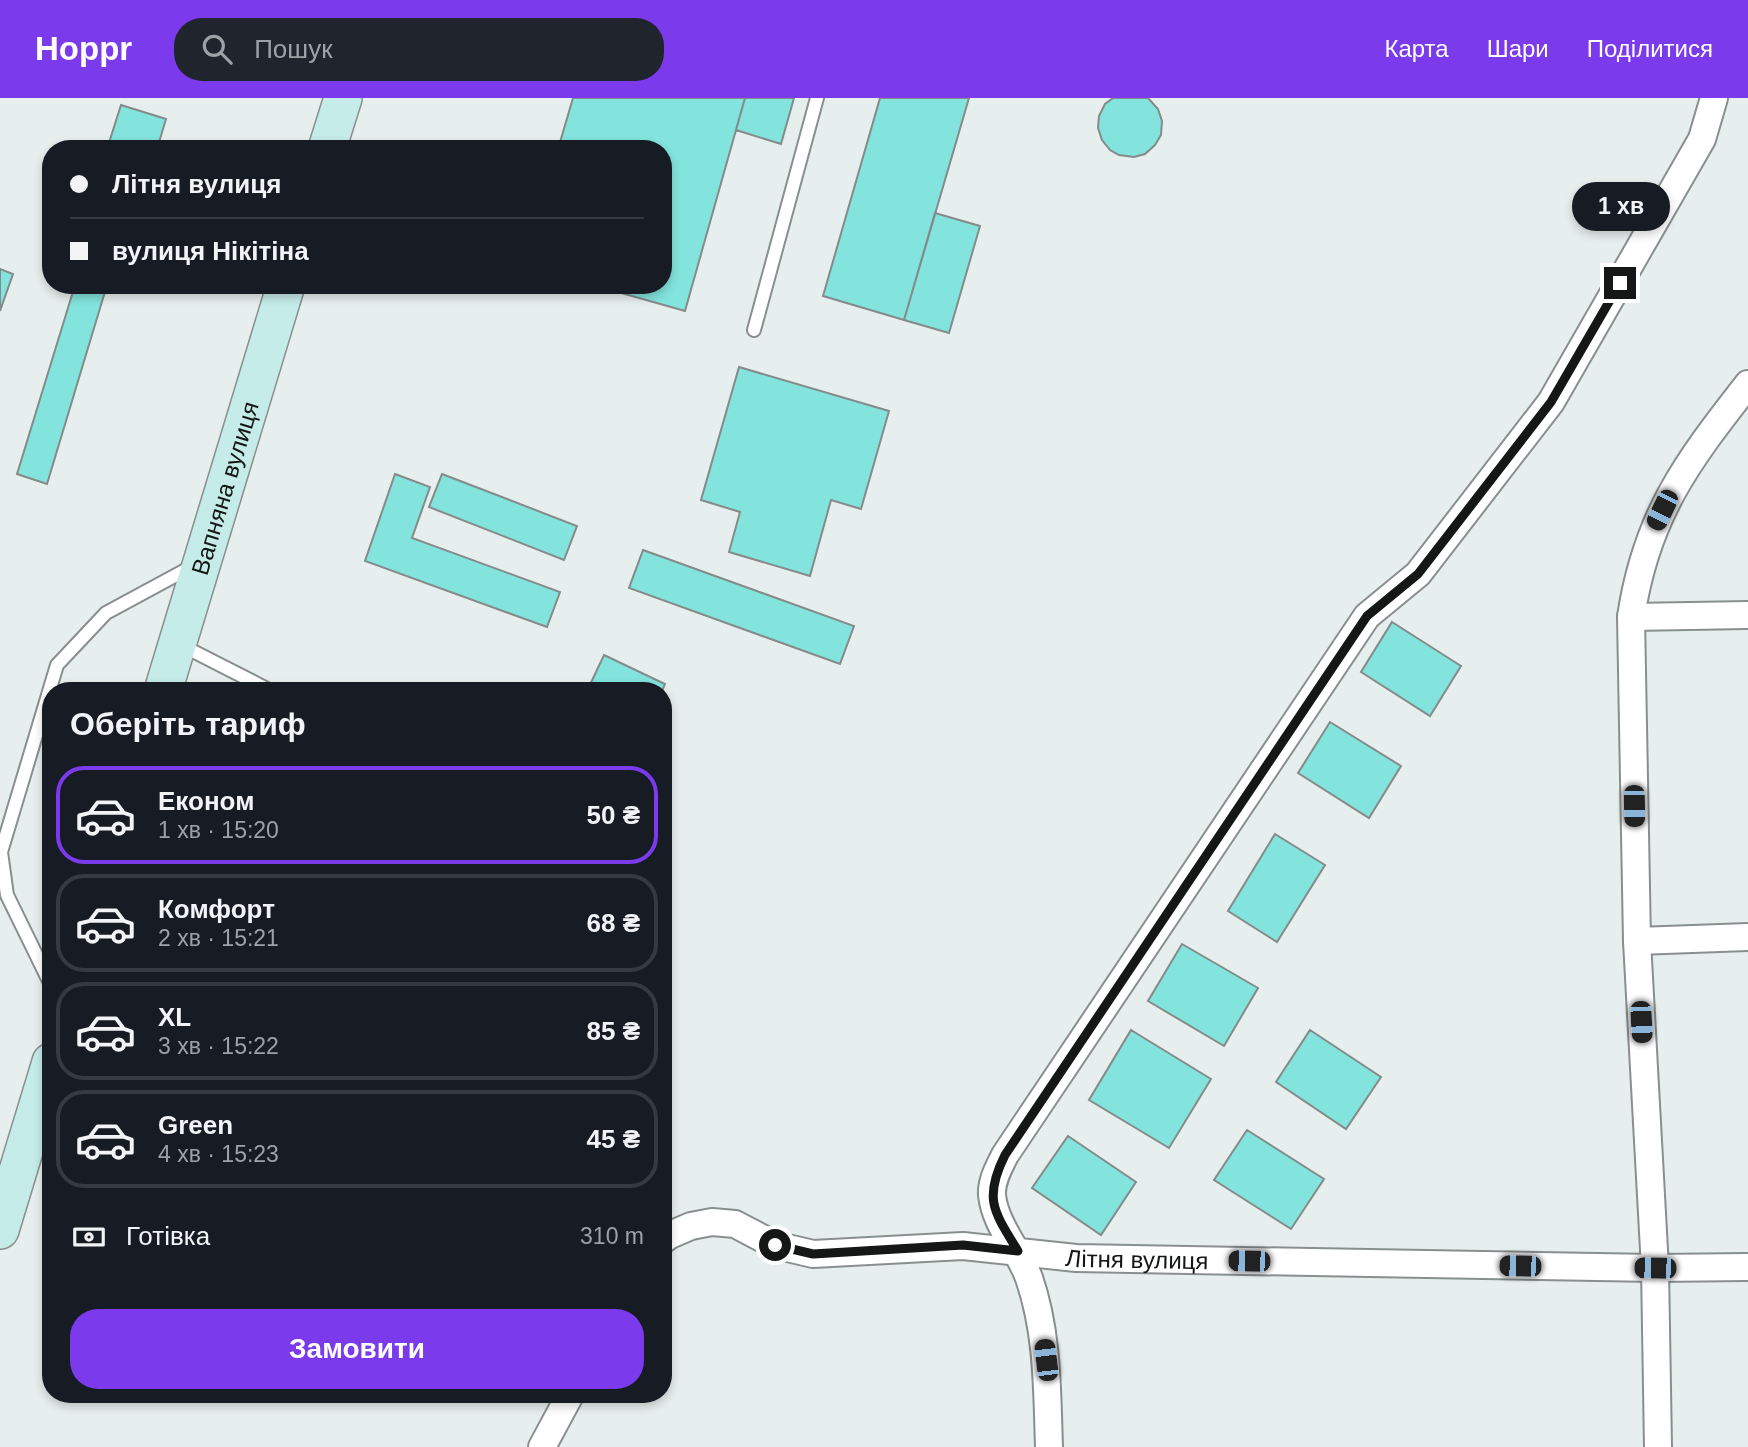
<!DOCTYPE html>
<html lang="uk">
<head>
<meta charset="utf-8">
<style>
	:root { --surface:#171b24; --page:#20242c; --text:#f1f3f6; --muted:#9ea1a6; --line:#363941; --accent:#7c3aed }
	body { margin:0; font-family:Helvetica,sans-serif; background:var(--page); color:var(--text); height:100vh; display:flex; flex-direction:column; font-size:26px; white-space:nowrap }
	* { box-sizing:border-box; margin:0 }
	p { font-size:23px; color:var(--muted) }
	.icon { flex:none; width:38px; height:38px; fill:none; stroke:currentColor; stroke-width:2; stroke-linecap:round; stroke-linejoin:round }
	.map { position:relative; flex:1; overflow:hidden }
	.sheet { position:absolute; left:42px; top:584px; width:630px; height:721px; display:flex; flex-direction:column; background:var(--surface); border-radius:28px; box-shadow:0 4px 10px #0003 }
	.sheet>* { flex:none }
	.guide { position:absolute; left:42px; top:42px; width:630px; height:154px; border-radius:28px; box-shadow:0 4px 10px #0003; display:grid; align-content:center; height:154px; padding:0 28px; background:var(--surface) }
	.end { position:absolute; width:32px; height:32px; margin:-16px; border:9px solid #141716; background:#fff; box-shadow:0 0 0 4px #fff }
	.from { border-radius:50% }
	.bubble { position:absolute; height:49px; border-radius:24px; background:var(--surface); box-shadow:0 4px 10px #0003; font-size:23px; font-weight:700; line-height:49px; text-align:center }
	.car { position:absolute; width:21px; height:42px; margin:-21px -10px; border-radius:9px; box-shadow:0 0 5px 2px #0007; background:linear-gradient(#222 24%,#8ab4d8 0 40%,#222 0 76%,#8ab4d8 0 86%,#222 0) }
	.guide b { display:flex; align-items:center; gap:24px; height:66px; font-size:26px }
	.guide b+b { border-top:2px solid var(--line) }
	.guide i { width:18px; height:18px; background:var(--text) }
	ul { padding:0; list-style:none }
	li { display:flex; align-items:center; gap:21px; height:98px; margin:0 14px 10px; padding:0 14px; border:4px solid var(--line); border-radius:28px }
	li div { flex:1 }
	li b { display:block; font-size:26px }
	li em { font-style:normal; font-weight:700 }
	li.on { border-color:var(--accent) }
	li>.icon { width:63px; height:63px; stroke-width:1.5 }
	h2 { padding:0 28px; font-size:32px; line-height:84px }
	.pay { display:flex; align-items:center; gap:18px; height:77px; padding:0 28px; font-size:26px }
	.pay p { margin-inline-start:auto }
	.action { display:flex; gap:14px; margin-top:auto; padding:14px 28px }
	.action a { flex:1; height:80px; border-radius:28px; background:var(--accent); color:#fff; font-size:28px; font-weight:700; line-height:80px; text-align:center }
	header { display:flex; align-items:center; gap:42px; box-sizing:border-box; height:98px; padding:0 35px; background:var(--accent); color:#fff }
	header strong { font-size:33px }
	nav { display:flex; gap:38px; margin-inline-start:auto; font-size:24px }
	.search { width:490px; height:63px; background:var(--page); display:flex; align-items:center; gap:18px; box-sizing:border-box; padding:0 24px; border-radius:28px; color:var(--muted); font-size:26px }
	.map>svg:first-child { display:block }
	.building { fill:#82e4dc; stroke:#848b8a; stroke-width:2 }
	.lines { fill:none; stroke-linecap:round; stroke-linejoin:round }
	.lane-casing { stroke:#888f8e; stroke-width:16 }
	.street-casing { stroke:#888f8e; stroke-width:30 }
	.secondary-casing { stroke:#888f8e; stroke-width:40 }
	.lane { stroke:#fff; stroke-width:12 }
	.street { stroke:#fff; stroke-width:26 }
	.secondary { stroke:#c5ece9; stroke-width:37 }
	.route { stroke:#141716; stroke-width:9 }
	.labels { text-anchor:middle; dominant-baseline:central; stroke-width:6; stroke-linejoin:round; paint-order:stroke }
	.street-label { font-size:24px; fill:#141716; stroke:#f4fcfb }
</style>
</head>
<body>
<header>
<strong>Hoppr</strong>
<div class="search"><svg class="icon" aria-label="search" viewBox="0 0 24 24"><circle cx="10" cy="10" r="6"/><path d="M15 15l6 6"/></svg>Пошук</div>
<nav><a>Карта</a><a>Шари</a><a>Поділитися</a></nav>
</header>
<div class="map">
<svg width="1748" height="1349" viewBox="0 0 1748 1349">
	<rect width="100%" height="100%" fill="#e7efee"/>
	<!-- building -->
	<path class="building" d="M 573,0 L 745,0 L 685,213 L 593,187 L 663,187 L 663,51 L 558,51 Z
		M 745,0 L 794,0 L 781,46 L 736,32 Z
		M 880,0 L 969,0 L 904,222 L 823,198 Z
		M 1113,0 L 1148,0 L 1158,11 L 1162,23 L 1161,37 L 1155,47 L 1145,56 L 1134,59 L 1119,57 L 1110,52 L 1102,42 L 1098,30 L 1099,18 L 1105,6 Z
		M 121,7 L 166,21 L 157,51 L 107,51 Z
		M 935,115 L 980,128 L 949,235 L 904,222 Z
		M 0,171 L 13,176 L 0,213 Z
		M 75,187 L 107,187 L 47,386 L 17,376 Z
		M 739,269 L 889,313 L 861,411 L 831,402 L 810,478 L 729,454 L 740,414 L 701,402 Z
		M 395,376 L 430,389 L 412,440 L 560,494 L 547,529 L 365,463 Z
		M 442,376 L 577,428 L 564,462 L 429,409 Z
		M 643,452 L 854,528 L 840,566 L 629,490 Z
		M 1392,524 L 1461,568 L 1430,618 L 1361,574 Z
		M 604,557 L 665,586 L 662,593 L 587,593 Z
		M 1330,624 L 1401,668 L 1369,720 L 1298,675 Z
		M 1275,736 L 1325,767 L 1277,844 L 1228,813 Z
		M 1182,846 L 1258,890 L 1224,948 L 1148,903 Z
		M 1131,932 L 1211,981 L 1169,1050 L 1089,1002 Z
		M 1310,932 L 1381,979 L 1346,1031 L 1276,984 Z
		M 1247,1032 L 1324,1081 L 1291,1131 L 1214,1082 Z
		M 1068,1038 L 1136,1084 L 1101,1137 L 1032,1090 Z"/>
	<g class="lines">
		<!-- lane casing -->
		<g class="lane-casing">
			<path id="lane" d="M 754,232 L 817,0
				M 181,547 L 271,593
				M 51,887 L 7,797 L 1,754 L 57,567 L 106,515 L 193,468"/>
		</g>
		<!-- street casing -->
		<g class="street-casing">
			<g id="street">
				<path d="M 1631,519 L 1748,517"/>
				<path d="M 1637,843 L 1748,839"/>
				<path id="s1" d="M 663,1142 L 670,1137 L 691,1128 L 712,1124 L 735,1126 L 775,1147 L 813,1156 L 963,1148 L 1076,1160 L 1655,1170 L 1748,1169"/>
				<path d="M 542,1349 L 570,1297"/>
				<path d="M 1049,1349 C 1047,1292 1048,1235 1029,1180 C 1019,1152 995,1127 992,1097 C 991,1083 999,1069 1005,1057 L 1367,518 L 1418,476 L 1551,304 L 1702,41 L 1714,0"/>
				<path d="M 1658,1349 L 1655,1170 L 1637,843 L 1631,519 C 1646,418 1687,364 1748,286"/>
			</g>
		</g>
		<!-- secondary casing -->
		<g class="secondary-casing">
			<g id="secondary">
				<path d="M 327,51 L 343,0"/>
				<path id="s2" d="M 163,593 L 286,187"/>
				<path d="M 0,1132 L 51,964"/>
			</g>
		</g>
		<!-- lane -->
		<use href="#lane" class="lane"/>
		<!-- street -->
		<use href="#street" class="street"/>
		<!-- secondary -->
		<use href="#secondary" class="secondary"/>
	</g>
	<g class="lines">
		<!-- route -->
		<path class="route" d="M 775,1147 L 813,1156 L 963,1147 L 1018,1153 C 994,1114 983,1101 1005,1057 L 1367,518 L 1418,476 L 1551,304 L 1620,185"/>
	</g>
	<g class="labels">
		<!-- street labels -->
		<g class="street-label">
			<text stroke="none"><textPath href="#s2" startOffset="212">Вапняна вулиця</textPath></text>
			<text stroke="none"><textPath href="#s1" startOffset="485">Літня вулиця</textPath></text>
		</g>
	</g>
</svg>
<i class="end from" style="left:775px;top:1147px"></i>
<i class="end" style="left:1620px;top:185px"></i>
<div class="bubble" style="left:1572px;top:84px;width:98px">1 хв</div>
<i class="car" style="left:1662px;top:412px;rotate:206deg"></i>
<i class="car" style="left:1634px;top:708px;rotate:179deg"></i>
<i class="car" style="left:1641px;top:924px;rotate:177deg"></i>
<i class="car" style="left:1249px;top:1163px;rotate:271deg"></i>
<i class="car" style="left:1520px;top:1168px;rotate:271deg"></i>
<i class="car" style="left:1655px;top:1170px;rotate:271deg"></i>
<i class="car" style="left:1046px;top:1262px;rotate:353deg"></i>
<div class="guide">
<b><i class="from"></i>Літня вулиця</b>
<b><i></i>вулиця Нікітіна</b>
</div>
<section class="sheet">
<h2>Оберіть тариф</h2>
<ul>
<li class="on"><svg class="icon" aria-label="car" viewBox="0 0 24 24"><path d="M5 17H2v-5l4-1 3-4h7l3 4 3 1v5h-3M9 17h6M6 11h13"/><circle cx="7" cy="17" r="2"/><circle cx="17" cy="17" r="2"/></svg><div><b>Економ</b><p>1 хв · 15:20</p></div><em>50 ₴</em></li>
<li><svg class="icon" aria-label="car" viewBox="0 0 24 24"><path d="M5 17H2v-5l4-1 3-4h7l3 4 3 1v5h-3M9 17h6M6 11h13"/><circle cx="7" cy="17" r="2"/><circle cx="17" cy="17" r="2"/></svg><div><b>Комфорт</b><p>2 хв · 15:21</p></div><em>68 ₴</em></li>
<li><svg class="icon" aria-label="car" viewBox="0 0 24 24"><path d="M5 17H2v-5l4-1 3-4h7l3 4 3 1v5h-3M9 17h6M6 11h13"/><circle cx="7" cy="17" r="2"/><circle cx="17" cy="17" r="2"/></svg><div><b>XL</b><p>3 хв · 15:22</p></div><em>85 ₴</em></li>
<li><svg class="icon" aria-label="car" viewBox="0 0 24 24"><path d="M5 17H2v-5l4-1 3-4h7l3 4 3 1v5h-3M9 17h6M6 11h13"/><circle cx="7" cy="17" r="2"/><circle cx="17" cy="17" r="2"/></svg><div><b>Green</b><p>4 хв · 15:23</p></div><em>45 ₴</em></li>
</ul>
<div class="pay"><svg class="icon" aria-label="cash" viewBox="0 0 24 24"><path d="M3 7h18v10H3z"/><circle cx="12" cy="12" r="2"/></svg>Готівка<p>310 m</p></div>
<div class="action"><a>Замовити</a></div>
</section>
</div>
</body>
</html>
